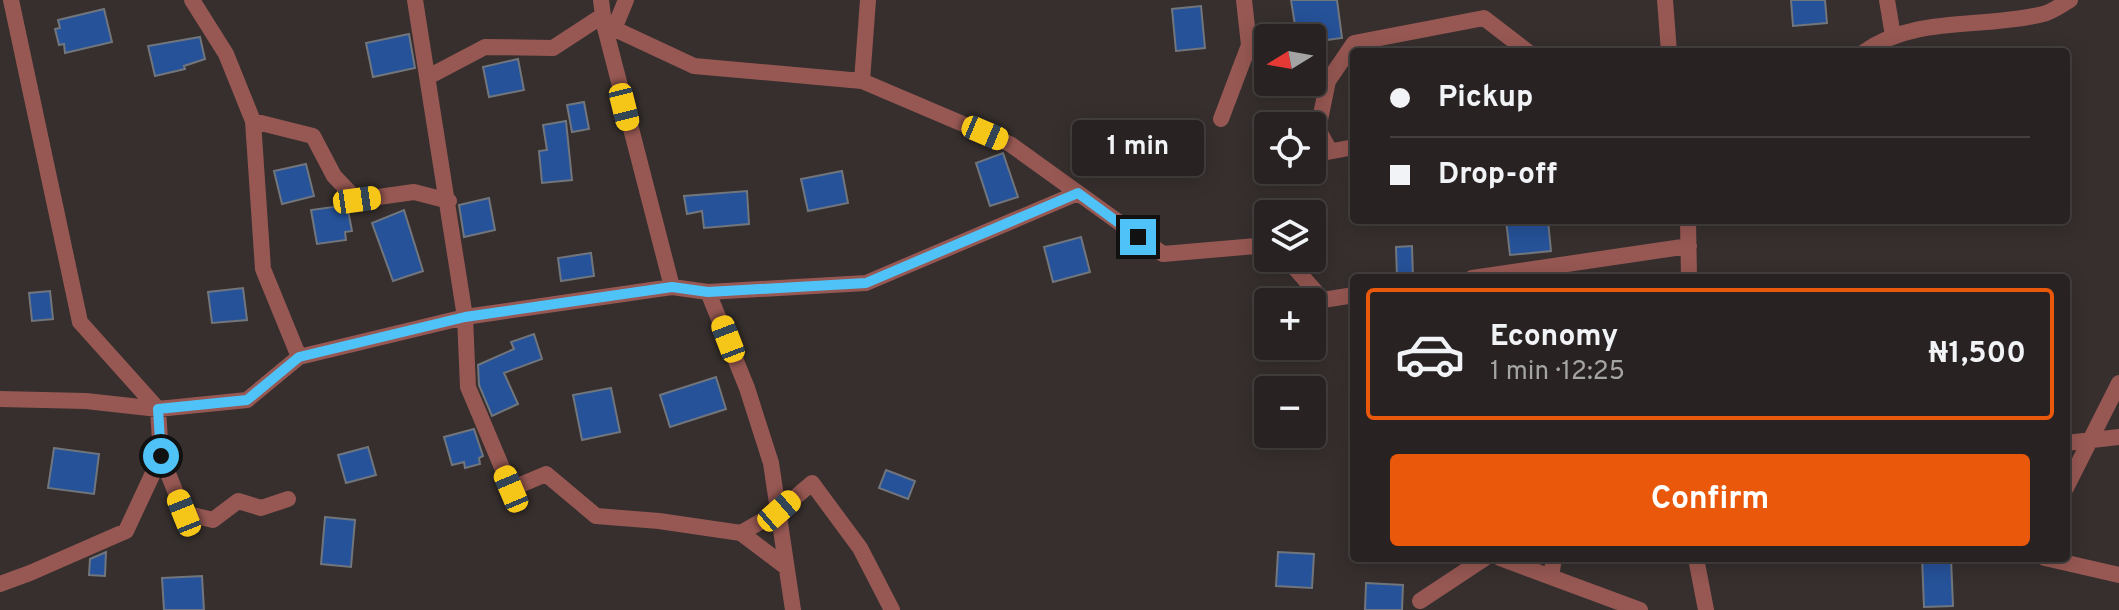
<!DOCTYPE html>
<html lang="en">
<head>
<meta charset="utf-8">
<style>
	:root { --surface:#282322; --page:#302b2a; --text:#f1f3f6; --muted:#a5a4a5; --line:#444040; --accent:#ea580c }
	body { margin:0; font-family:Overpass,sans-serif; background:var(--page); color:var(--text); height:100vh; display:flex; flex-direction:column; font-size:30px; white-space:nowrap }
	* { box-sizing:border-box; margin:0 }
	p { font-size:26px; color:var(--muted) }
	.icon { flex:none; width:44px; height:44px; fill:none; stroke:currentColor; stroke-width:2; stroke-linecap:round; stroke-linejoin:round }
	.map { position:relative; flex:1; overflow:hidden }
	.side { position:absolute; left:1350px; top:274px; width:720px; height:288px; display:flex; flex-direction:column; background:var(--surface); border-radius:8px; box-shadow:0 4px 20px #0003,0 0 0 2px var(--line) }
	.side>* { flex:none }
	.hud { position:absolute; left:1350px; top:48px; width:720px; height:176px; border-radius:8px; box-shadow:0 4px 20px #0003,0 0 0 2px var(--line); display:grid; align-content:center; height:176px; padding:0 40px; background:var(--surface) }
	.needle { width:52px; rotate:259deg }
	.buttons { position:absolute; left:1254px; top:24px; display:grid; gap:16px }
	.buttons a { display:grid; place-items:center; width:72px; height:72px; border-radius:8px; background:var(--surface); box-shadow:0 4px 20px #0003,0 0 0 2px var(--line); font-size:40px }
	.end { position:absolute; width:36px; height:36px; margin:-18px; border:10px solid #4fc3f7; background:#111; box-shadow:0 0 0 4px #111 }
	.from { border-radius:50% }
	.bubble { position:absolute; height:56px; border-radius:8px; background:var(--surface); box-shadow:0 4px 20px #0003,0 0 0 2px var(--line); font-size:26px; font-weight:700; line-height:56px; text-align:center }
	.car { position:absolute; width:24px; height:48px; margin:-24px -12px; border-radius:10px; box-shadow:0 0 6px 2px #0007; background:linear-gradient(#f5c518 24%,#345 0 40%,#f5c518 0 76%,#345 0 86%,#f5c518 0) }
	.hud b { display:flex; align-items:center; gap:28px; height:76px; font-size:30px }
	.hud b+b { border-top:2px solid var(--line) }
	.hud i { width:20px; height:20px; background:var(--text) }
	ul { padding:14px 0 0; list-style:none }
	li { display:flex; align-items:center; gap:24px; height:132px; margin:0 16px 12px; padding:0 24px; border:4px solid var(--line); border-radius:8px }
	li div { flex:1 }
	li b { display:block; font-size:30px }
	li em { font-style:normal; font-weight:700 }
	li.current { border-color:var(--accent) }
	li>.icon { width:72px; height:72px; stroke-width:1.5 }
	.primary-button { display:flex; gap:16px; margin-top:auto; padding:16px 40px }
	.primary-button a { flex:1; height:92px; border-radius:8px; background:var(--accent); color:#fff; font-size:32px; font-weight:700; line-height:92px; text-align:center }
	.map>svg:first-child { display:block }
	.building { fill:#265299; stroke:#71757c; stroke-width:2 }
	.lines { fill:none; stroke-linecap:round; stroke-linejoin:round }
	.street { stroke:#975853; stroke-width:16 }
	.route { stroke:#4fc3f7; stroke-width:10 }
</style>
</head>
<body>
<div class="map">
<svg width="2119" height="610" viewBox="0 0 2119 610">
	<rect width="100%" height="100%" fill="#362f2e"/>
	<!-- building -->
	<path class="building" d="M 1291,0 L 1337,0 L 1342,38 L 1312,42 L 1312,38 L 1297,38 Z
		M 1791,0 L 1825,0 L 1827,23 L 1793,26 Z
		M 1201,6 L 1205,48 L 1176,51 L 1172,9 Z
		M 104,9 L 112,42 L 65,53 L 64,44 L 59,45 L 55,29 L 60,28 L 58,20 Z
		M 409,34 L 415,68 L 373,77 L 366,43 Z
		M 200,37 L 205,59 L 184,66 L 185,69 L 155,76 L 148,46 Z
		M 518,59 L 524,90 L 489,97 L 483,67 Z
		M 584,102 L 589,129 L 572,132 L 567,105 Z
		M 566,121 L 572,180 L 542,183 L 539,151 L 547,150 L 543,125 Z
		M 1003,153 L 1018,197 L 990,206 L 976,163 Z
		M 306,164 L 314,196 L 282,204 L 274,171 Z
		M 842,171 L 848,203 L 808,211 L 801,179 Z
		M 747,191 L 749,224 L 704,228 L 702,211 L 687,214 L 684,196 Z
		M 489,198 L 495,230 L 464,237 L 459,205 Z
		M 347,205 L 352,231 L 345,232 L 346,240 L 317,244 L 311,210 Z
		M 404,210 L 423,271 L 393,281 L 372,223 Z
		M 1506,220 L 1548,220 L 1551,251 L 1510,255 Z
		M 1081,237 L 1090,272 L 1053,282 L 1044,247 Z
		M 1412,246 L 1413,278 L 1397,278 L 1396,247 Z
		M 591,253 L 594,276 L 561,281 L 558,258 Z
		M 243,288 L 247,320 L 212,323 L 208,292 Z
		M 50,291 L 53,319 L 32,321 L 29,293 Z
		M 534,334 L 542,359 L 504,373 L 518,404 L 492,416 L 479,385 L 478,365 L 514,349 L 511,342 Z
		M 716,377 L 726,409 L 670,427 L 660,395 Z
		M 611,388 L 620,432 L 582,440 L 573,395 Z
		M 474,429 L 483,456 L 479,458 L 480,464 L 465,468 L 464,462 L 452,465 L 444,437 Z
		M 368,447 L 376,475 L 346,483 L 338,455 Z
		M 54,448 L 99,454 L 94,494 L 48,488 Z
		M 886,470 L 915,481 L 908,499 L 879,488 Z
		M 325,517 L 355,520 L 351,567 L 321,564 Z
		M 106,552 L 105,576 L 89,575 L 90,559 Z
		M 1278,552 L 1314,554 L 1312,588 L 1276,586 Z
		M 1922,558 L 1951,558 L 1953,606 L 1924,607 Z
		M 202,576 L 204,610 L 164,610 L 162,578 Z
		M 1366,583 L 1403,585 L 1402,610 L 1365,610 Z"/>
	<g class="lines">
		<!-- street -->
		<path class="street" d="M 11,0 L 80,322 L 158,409 L 161,456 L 184,513 L 213,520 L 238,501 L 261,508 L 288,499
			M 192,0 L 226,54 L 253,121 L 263,269 L 299,357
			M 415,0 L 465,317 L 468,387 L 511,489 L 546,474 L 596,516 L 659,521 L 741,533 L 786,567
			M 601,0 L 604,24
			M 1665,0 L 1669,52
			M 1887,0 L 1893,36
			M 614,29 L 626,0
			M 1864,52 C 1915,15 1984,29 2043,14 C 2052,12 2061,5 2070,0
			M 428,77 L 485,47 L 553,48 L 602,16
			M 862,81 L 868,0
			M 1221,119 L 1249,45 L 1244,0
			M 253,121 L 313,136 L 334,176 L 357,200 L 414,192 L 449,201
			M 1330,151 L 1318,129 L 1328,81 L 1354,43 L 1484,18 L 1528,52
			M 1312,155 L 1354,147
			M 1688,220 L 1689,278
			M 1286,258 L 1323,300 L 1354,295
			M 1472,278 L 1689,246
			M 672,287 L 604,24 L 694,66 L 862,81 L 1010,144 L 1163,254 L 1268,245
			M 708,292 L 866,283 L 1078,193
			M 0,399 L 86,401 L 158,409 L 247,400 L 299,357 L 465,317 L 672,287 L 708,292 L 747,388 L 771,463 L 793,610
			M 2066,443 L 2119,437
			M 2066,488 L 2119,383
			M 741,533 L 779,511 L 812,483 L 860,548 L 892,610
			M 1500,558 L 1640,610
			M 1696,558 L 1706,610
			M 2045,558 L 2119,575
			M 1551,577 L 1554,558
			M 0,584 L 30,573 L 126,531 L 161,456
			M 1420,601 L 1485,558"/>
	</g>
	<g class="lines">
		<!-- route -->
		<path class="route" d="M 161,456 L 158,409 L 247,400 L 299,357 L 465,317 L 672,287 L 708,292 L 866,283 L 1078,193 L 1138,237"/>
	</g>
</svg>
<div class="buttons">
<a><svg class="needle" viewBox="-14 -14 28 28"><path d="M0-13l5 13h-10z" fill="#e53935"/><path d="M0 13l5-13h-10z" fill="#a5a4a5"/></svg></a>
<a><svg class="icon" aria-label="locate" viewBox="0 0 24 24"><circle cx="12" cy="12" r="6"/><path d="M12 2v4M12 18v4M2 12h4M18 12h4"/></svg></a>
<a><svg class="icon" aria-label="layers" viewBox="0 0 24 24"><path d="M12 4l9 5-9 5-9-5zM3 14l9 5 9-5"/></svg></a>
<a>+</a>
<a>−</a>
</div>
<i class="end from" style="left:161px;top:456px"></i>
<i class="end" style="left:1138px;top:237px"></i>
<div class="bubble" style="left:1072px;top:120px;width:132px">1 min</div>
<i class="car" style="left:624px;top:107px;rotate:166deg"></i>
<i class="car" style="left:985px;top:133px;rotate:113deg"></i>
<i class="car" style="left:357px;top:200px;rotate:82deg"></i>
<i class="car" style="left:728px;top:339px;rotate:339deg"></i>
<i class="car" style="left:511px;top:489px;rotate:337deg"></i>
<i class="car" style="left:779px;top:511px;rotate:49deg"></i>
<i class="car" style="left:184px;top:513px;rotate:338deg"></i>
<div class="hud">
<b><i class="from"></i>Pickup</b>
<b><i></i>Drop-off</b>
</div>
<section class="side">
<ul>
<li class="current"><svg class="icon" aria-label="car" viewBox="0 0 24 24"><path d="M5 17H2v-5l4-1 3-4h7l3 4 3 1v5h-3M9 17h6M6 11h13"/><circle cx="7" cy="17" r="2"/><circle cx="17" cy="17" r="2"/></svg><div><b>Economy</b><p>1 min · 12:25</p></div><em>₦1,500</em></li>
</ul>
<div class="primary-button"><a>Confirm</a></div>
</section>
</div>
</body>
</html>
